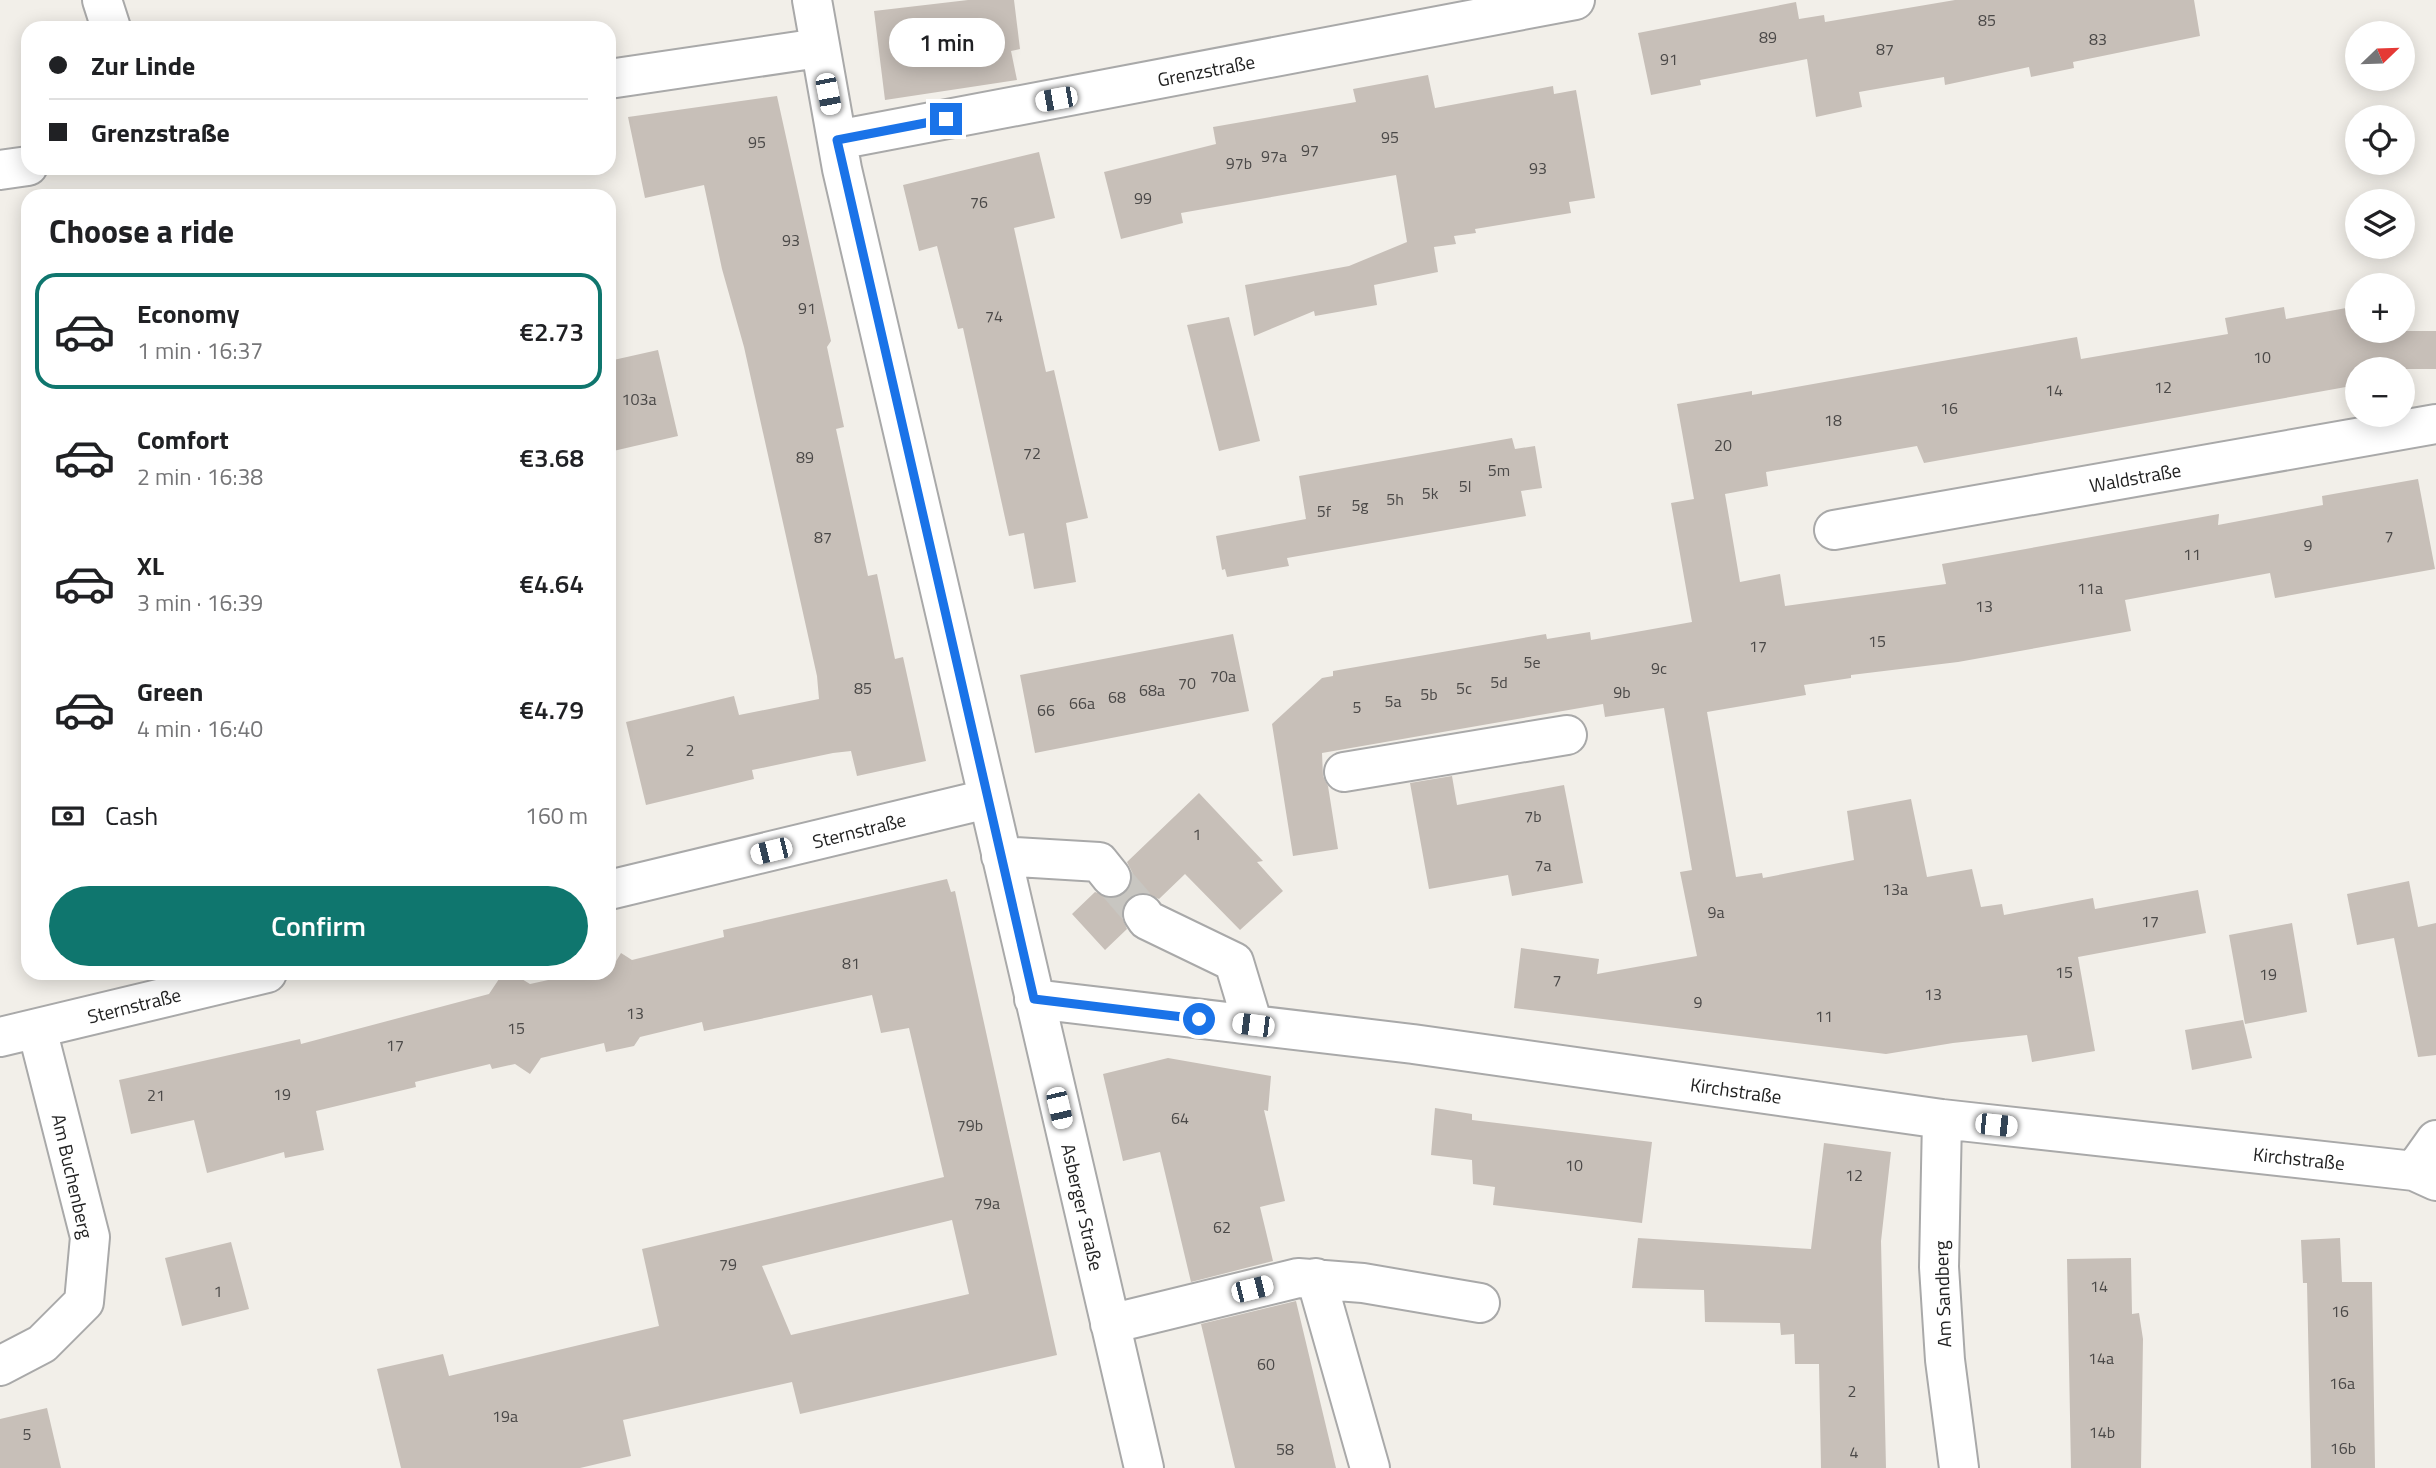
<!DOCTYPE html>
<html lang="en">
<head>
<meta charset="utf-8">
<style>
	:root { --surface:#fff; --page:#f2f2f2; --text:#202124; --muted:#757577; --line:#e0e0e0; --accent:#0f766e }
	body { margin:0; font-family:"Titillium Web",sans-serif; background:var(--page); color:var(--text); height:100vh; display:flex; flex-direction:column; font-size:26px; white-space:nowrap }
	* { box-sizing:border-box; margin:0 }
	p { font-size:23px; color:var(--muted) }
	.icon { flex:none; width:38px; height:38px; fill:none; stroke:currentColor; stroke-width:2; stroke-linecap:round; stroke-linejoin:round }
	.map { position:relative; flex:1; overflow:hidden }
	.sheet { position:absolute; left:21px; top:189px; width:595px; height:791px; display:flex; flex-direction:column; background:var(--surface); border-radius:21px; box-shadow:0 4px 18px #0003 }
	.sheet>* { flex:none }
	.guide { position:absolute; left:21px; top:21px; width:595px; height:154px; border-radius:21px; box-shadow:0 4px 18px #0003; display:grid; align-content:center; height:154px; padding:0 28px; background:var(--surface) }
	.needle { width:46px; rotate:67deg }
	.fabs { position:absolute; left:2345px; top:21px; display:grid; gap:14px }
	.fabs a { display:grid; place-items:center; width:70px; height:70px; border-radius:50%; background:var(--surface); box-shadow:0 4px 18px #0003; font-size:35px }
	.end { position:absolute; width:32px; height:32px; margin:-16px; border:9px solid #1a73e8; background:#fff; box-shadow:0 0 0 4px #fff }
	.from { border-radius:50% }
	.bubble { position:absolute; height:49px; border-radius:24px; background:var(--surface); box-shadow:0 4px 18px #0003; font-size:23px; font-weight:600; line-height:49px; text-align:center }
	.car { position:absolute; width:21px; height:42px; margin:-21px -10px; border-radius:9px; box-shadow:0 0 5px 2px #0007; background:linear-gradient(#fff 24%,#345 0 40%,#fff 0 76%,#345 0 86%,#fff 0) }
	.guide b { display:flex; align-items:center; gap:24px; height:66px; font-size:26px }
	.guide b+b { border-top:2px solid var(--line) }
	.guide i { width:18px; height:18px; background:var(--text) }
	ul { padding:0; list-style:none }
	li { display:flex; align-items:center; gap:21px; height:116px; margin:0 14px 10px; padding:0 14px; border:4px solid transparent; border-radius:21px }
	li div { flex:1 }
	li b { display:block; font-size:26px }
	li em { font-style:normal; font-weight:600 }
	li.on { border-color:var(--accent) }
	li>.icon { width:63px; height:63px; stroke-width:1.5 }
	h2 { padding:0 28px; font-size:32px; line-height:84px }
	.pay { display:flex; align-items:center; gap:18px; height:77px; padding:0 28px; font-size:26px }
	.pay p { margin-inline-start:auto }
	.action { display:flex; gap:14px; margin-top:auto; padding:14px 28px }
	.action a { flex:1; height:80px; border-radius:42px; background:var(--accent); color:#fff; font-size:28px; font-weight:600; line-height:80px; text-align:center }
	.map>svg:first-child { display:block }
	.building { fill:#c7bfb8; fill-rule:evenodd }
	.lines { fill:none; stroke-linecap:round; stroke-linejoin:round }
	.minor-tunnel { stroke:#c8c6c1; stroke-width:38; stroke-dasharray:38 19; stroke-linecap:butt }
	.minor-casing { stroke:#a9a9a9; stroke-width:42 }
	.minor { stroke:#fff; stroke-width:38 }
	.route { stroke:#1a73e8; stroke-width:9 }
	.labels { text-anchor:middle; dominant-baseline:central; stroke-width:5; stroke-linejoin:round; paint-order:stroke }
	.number-label { font-size:16px; fill:#4b4948 }
	.street-label { font-size:19px; fill:#222; stroke:#fff }
</style>
</head>
<body>
<div class="map">
<svg width="2436" height="1468" viewBox="0 0 2436 1468">
	<rect width="100%" height="100%" fill="#f2efe9"/>
	<!-- building -->
	<path class="building" d="M 968,0 L 1014,0 L 1020,49 L 1011,51 L 1017,80 L 885,100 L 874,11 Z
		M 1955,0 L 2194,0 L 2200,36 L 2073,62 L 2074,68 L 2031,77 L 2029,67 L 1945,85 L 1944,77 L 1859,92 L 1862,107 L 1816,117 L 1807,59 L 1700,80 L 1701,85 L 1651,95 L 1638,33 L 1796,2 L 1799,19 L 1824,15 L 1825,22 Z
		M 1428,75 L 1435,108 L 1553,86 L 1554,94 L 1576,90 L 1595,198 L 1569,202 L 1571,213 L 1475,229 L 1476,233 L 1454,236 L 1456,244 L 1434,247 L 1438,272 L 1374,285 L 1377,305 L 1315,316 L 1314,311 L 1254,336 L 1245,285 L 1349,266 L 1407,242 L 1396,175 L 1181,213 L 1183,223 L 1121,239 L 1104,172 L 1216,144 L 1213,127 L 1356,102 L 1353,89 Z
		M 777,96 L 831,341 L 827,347 L 844,427 L 836,429 L 868,576 L 877,574 L 895,659 L 903,657 L 926,761 L 857,776 L 851,751 L 833,753 L 752,770 L 754,779 L 646,805 L 626,722 L 734,696 L 739,715 L 819,699 L 817,676 L 744,347 L 722,269 L 704,185 L 645,198 L 628,117 Z
		M 1039,152 L 1055,218 L 1014,228 L 1046,372 L 1054,370 L 1088,518 L 1066,523 L 1076,582 L 1034,589 L 1024,533 L 1009,536 L 963,328 L 958,329 L 937,246 L 919,251 L 903,185 Z
		M 2357,306 L 2357,331 L 2436,331 L 2436,369 L 2357,369 L 2357,385 L 1924,463 L 1917,446 L 1766,472 L 1768,486 L 1725,494 L 1740,582 L 1780,574 L 1785,606 L 1946,584 L 1942,564 L 2219,514 L 2218,525 L 2323,505 L 2322,496 L 2418,479 L 2435,569 L 2275,598 L 2270,573 L 2125,600 L 2131,631 L 1958,662 L 1851,675 L 1851,678 L 1804,685 L 1806,695 L 1707,712 L 1736,877 L 1762,873 L 1763,878 L 1854,860 L 1847,811 L 1911,799 L 1927,877 L 1972,869 L 1981,907 L 2002,904 L 2004,915 L 2093,898 L 2095,909 L 2198,890 L 2206,933 L 2078,957 L 2095,1051 L 2032,1062 L 2027,1035 L 1953,1043 L 1886,1054 L 1514,1008 L 1521,948 L 1599,959 L 1597,974 L 1697,956 L 1680,872 L 1692,870 L 1664,708 L 1605,717 L 1603,704 L 1322,753 L 1323,776 L 1328,786 L 1338,849 L 1293,856 L 1272,724 L 1322,678 L 1333,676 L 1333,671 L 1546,634 L 1547,639 L 1590,632 L 1591,640 L 1692,622 L 1671,503 L 1694,499 L 1677,404 L 1752,391 L 1752,395 L 2077,337 L 2081,359 L 2228,334 L 2225,318 L 2284,307 L 2286,319 Z
		M 1229,317 L 1260,441 L 1219,451 L 1187,325 Z
		M 658,350 L 678,436 L 609,452 L 609,361 Z
		M 1512,438 L 1515,449 L 1535,446 L 1542,488 L 1521,491 L 1526,516 L 1287,558 L 1289,566 L 1227,577 L 1225,569 L 1222,570 L 1216,536 L 1306,519 L 1299,476 Z
		M 1233,634 L 1249,711 L 1035,753 L 1020,675 Z
		M 1452,776 L 1457,805 L 1564,785 L 1583,883 L 1512,896 L 1508,875 L 1429,889 L 1410,783 Z
		M 1199,793 L 1263,861 L 1257,862 L 1283,891 L 1240,930 L 1185,874 L 1159,899 L 1142,892 L 1130,896 L 1123,905 L 1121,915 L 1127,929 L 1105,950 L 1072,914 L 1095,892 L 1114,899 L 1125,894 L 1131,886 L 1133,874 L 1127,862 Z
		M 947,879 L 951,892 L 955,891 L 1057,1355 L 800,1414 L 792,1382 L 623,1420 L 631,1456 L 580,1468 L 401,1468 L 377,1369 L 443,1354 L 449,1376 L 659,1326 L 642,1249 L 944,1177 L 909,1028 L 881,1033 L 872,995 L 704,1031 L 702,1022 L 640,1037 L 634,1046 L 606,1052 L 604,1043 L 541,1058 L 530,1074 L 515,1064 L 492,1069 L 490,1064 L 415,1082 L 416,1087 L 316,1111 L 324,1150 L 285,1158 L 284,1152 L 207,1173 L 194,1120 L 131,1134 L 119,1080 L 300,1039 L 301,1044 L 489,994 L 503,973 L 512,973 L 530,984 L 580,973 L 609,973 L 621,953 L 632,960 L 724,937 L 723,930 ZM 952,1220 L 969,1294 L 791,1335 L 762,1266 Z
		M 2409,881 L 2418,927 L 2436,923 L 2436,1055 L 2418,1057 L 2394,938 L 2357,945 L 2347,894 Z
		M 2292,923 L 2307,1012 L 2245,1024 L 2229,935 Z
		M 2243,1020 L 2252,1058 L 2192,1070 L 2185,1030 Z
		M 1168,1058 L 1271,1076 L 1268,1111 L 1264,1110 L 1285,1201 L 1260,1207 L 1273,1261 L 1191,1282 L 1160,1152 L 1123,1161 L 1103,1074 Z
		M 1435,1108 L 1472,1114 L 1472,1120 L 1652,1142 L 1642,1223 L 1493,1205 L 1495,1187 L 1473,1184 L 1472,1160 L 1431,1155 Z
		M 1824,1143 L 1891,1152 L 1881,1241 L 1886,1468 L 1821,1468 L 1819,1364 L 1795,1364 L 1794,1334 L 1781,1335 L 1780,1323 L 1705,1322 L 1704,1290 L 1632,1288 L 1638,1238 L 1811,1249 Z
		M 2340,1238 L 2342,1282 L 2372,1282 L 2375,1468 L 2311,1468 L 2307,1283 L 2303,1283 L 2301,1240 Z
		M 231,1242 L 249,1309 L 182,1326 L 165,1258 Z
		M 2131,1258 L 2132,1314 L 2139,1313 L 2143,1339 L 2141,1468 L 2071,1468 L 2067,1259 Z
		M 1296,1301 L 1336,1468 L 1235,1468 L 1201,1324 Z
		M 47,1408 L 61,1468 L 0,1468 L 0,1419 Z"/>
	<g class="lines">
		<!-- minor-tunnel -->
		<path class="minor-tunnel" d="M 1111,877 L 1143,914"/>
		<!-- minor casing -->
		<g class="minor-casing">
			<path id="minor" d="M 102,0 L 111,28
				M 812,0 L 842,169 L 1144,1468
				M 609,79 L 819,48
				M 837,140 L 1575,0
				M 0,170 L 28,166
				M 1834,530 L 2436,424
				M 1344,772 L 1567,735
				M 1001,856 L 1099,862 L 1111,877
				M 609,890 L 987,799
				M 1143,914 L 1147,920 L 1234,962 L 1253,1025
				M 1034,999 L 1413,1044 L 1942,1119 L 2414,1171 L 2436,1181
				M 0,1037 L 267,973
				M 1942,1119 L 1939,1267 L 1945,1360 L 1959,1468
				M 2414,1171 L 2436,1140
				M 1316,1278 L 1370,1468
				M 1110,1324 L 1298,1278 L 1363,1283 L 1480,1303
				M 0,1366 L 42,1344 L 84,1302 L 90,1237 L 37,1029"/>
		</g>
		<!-- minor -->
		<use href="#minor" class="minor"/>
	</g>
	<g class="lines">
		<!-- route -->
		<path class="route" d="M 946,119 L 837,140 L 1034,999 L 1199,1019"/>
	</g>
	<g class="labels">
		<!-- number labels -->
		<g class="number-label">
			<text x="1987" y="20">85</text>
			<text x="1768" y="37">89</text>
			<text x="2098" y="39">83</text>
			<text x="1885" y="49">87</text>
			<text x="1669" y="59">91</text>
			<text x="1390" y="137">95</text>
			<text x="757" y="142">95</text>
			<text x="1310" y="150">97</text>
			<text x="1274" y="156">97a</text>
			<text x="1239" y="163">97b</text>
			<text x="1538" y="168">93</text>
			<text x="1143" y="198">99</text>
			<text x="979" y="202">76</text>
			<text x="791" y="240">93</text>
			<text x="807" y="308">91</text>
			<text x="994" y="316">74</text>
			<text x="2262" y="357">10</text>
			<text x="2163" y="387">12</text>
			<text x="2054" y="390">14</text>
			<text x="639" y="399">103a</text>
			<text x="1949" y="408">16</text>
			<text x="1833" y="420">18</text>
			<text x="1723" y="445">20</text>
			<text x="1032" y="453">72</text>
			<text x="805" y="457">89</text>
			<text x="1499" y="470">5m</text>
			<text x="1465" y="486">5l</text>
			<text x="1430" y="493">5k</text>
			<text x="1395" y="499">5h</text>
			<text x="1360" y="505">5g</text>
			<text x="1324" y="511">5f</text>
			<text x="2389" y="536">7</text>
			<text x="823" y="537">87</text>
			<text x="2308" y="545">9</text>
			<text x="2192" y="554">11</text>
			<text x="2090" y="588">11a</text>
			<text x="1984" y="606">13</text>
			<text x="1877" y="641">15</text>
			<text x="1758" y="646">17</text>
			<text x="1532" y="662">5e</text>
			<text x="1659" y="668">9c</text>
			<text x="1223" y="676">70a</text>
			<text x="1499" y="682">5d</text>
			<text x="1187" y="683">70</text>
			<text x="863" y="688">85</text>
			<text x="1464" y="688">5c</text>
			<text x="1152" y="690">68a</text>
			<text x="1622" y="692">9b</text>
			<text x="1429" y="694">5b</text>
			<text x="1117" y="697">68</text>
			<text x="1393" y="701">5a</text>
			<text x="1082" y="703">66a</text>
			<text x="1357" y="707">5</text>
			<text x="1046" y="710">66</text>
			<text x="690" y="750">2</text>
			<text x="1533" y="816">7b</text>
			<text x="1197" y="834">1</text>
			<text x="1543" y="865">7a</text>
			<text x="1895" y="889">13a</text>
			<text x="1716" y="912">9a</text>
			<text x="2150" y="921">17</text>
			<text x="851" y="963">81</text>
			<text x="2064" y="972">15</text>
			<text x="2268" y="974">19</text>
			<text x="1557" y="980">7</text>
			<text x="1933" y="994">13</text>
			<text x="1698" y="1002">9</text>
			<text x="635" y="1013">13</text>
			<text x="1824" y="1016">11</text>
			<text x="516" y="1028">15</text>
			<text x="395" y="1045">17</text>
			<text x="282" y="1094">19</text>
			<text x="156" y="1095">21</text>
			<text x="1180" y="1118">64</text>
			<text x="970" y="1125">79b</text>
			<text x="1574" y="1165">10</text>
			<text x="1854" y="1175">12</text>
			<text x="987" y="1203">79a</text>
			<text x="1222" y="1227">62</text>
			<text x="728" y="1264">79</text>
			<text x="2099" y="1286">14</text>
			<text x="218" y="1291">1</text>
			<text x="2340" y="1311">16</text>
			<text x="2101" y="1358">14a</text>
			<text x="1266" y="1364">60</text>
			<text x="2342" y="1383">16a</text>
			<text x="1852" y="1391">2</text>
			<text x="505" y="1416">19a</text>
			<text x="2102" y="1432">14b</text>
			<text x="27" y="1434">5</text>
			<text x="2343" y="1448">16b</text>
			<text x="1285" y="1449">58</text>
			<text x="1854" y="1452">4</text>
		</g>
		<!-- street labels -->
		<g class="street-label">
			<text transform="translate(1206 70) rotate(-11)">Grenzstraße</text>
			<text transform="translate(2135 477) rotate(-10)">Waldstraße</text>
			<text transform="translate(859 830) rotate(-14)">Sternstraße</text>
			<text transform="translate(134 1005) rotate(-14)">Sternstraße</text>
			<text transform="translate(1736 1090) rotate(8)">Kirchstraße</text>
			<text transform="translate(2299 1158) rotate(6)">Kirchstraße</text>
			<text transform="translate(73 1176) rotate(77)">Am Buchenberg</text>
			<text transform="translate(1083 1207) rotate(77)">Asberger Straße</text>
			<text transform="translate(1942 1294) rotate(-92)">Am Sandberg</text>
		</g>
	</g>
</svg>
<div class="fabs">
<a><svg class="needle" viewBox="-14 -14 28 28"><path d="M0-13l5 13h-10z" fill="#e53935"/><path d="M0 13l5-13h-10z" fill="#757577"/></svg></a>
<a><svg class="icon" aria-label="locate" viewBox="0 0 24 24"><circle cx="12" cy="12" r="6"/><path d="M12 2v4M12 18v4M2 12h4M18 12h4"/></svg></a>
<a><svg class="icon" aria-label="layers" viewBox="0 0 24 24"><path d="M12 4l9 5-9 5-9-5zM3 14l9 5 9-5"/></svg></a>
<a>+</a>
<a>−</a>
</div>
<i class="end from" style="left:1199px;top:1019px"></i>
<i class="end" style="left:946px;top:119px"></i>
<div class="bubble" style="left:889px;top:18px;width:116px">1 min</div>
<i class="car" style="left:828px;top:94px;rotate:169deg"></i>
<i class="car" style="left:1056px;top:99px;rotate:260deg"></i>
<i class="car" style="left:771px;top:851px;rotate:256deg"></i>
<i class="car" style="left:1253px;top:1025px;rotate:277deg"></i>
<i class="car" style="left:1059px;top:1108px;rotate:167deg"></i>
<i class="car" style="left:1996px;top:1125px;rotate:96deg"></i>
<i class="car" style="left:1252px;top:1289px;rotate:76deg"></i>
<div class="guide">
<b><i class="from"></i>Zur Linde</b>
<b><i></i>Grenzstraße</b>
</div>
<section class="sheet">
<h2>Choose a ride</h2>
<ul>
<li class="on"><svg class="icon" aria-label="car" viewBox="0 0 24 24"><path d="M5 17H2v-5l4-1 3-4h7l3 4 3 1v5h-3M9 17h6M6 11h13"/><circle cx="7" cy="17" r="2"/><circle cx="17" cy="17" r="2"/></svg><div><b>Economy</b><p>1 min · 16:37</p></div><em>€2.73</em></li>
<li><svg class="icon" aria-label="car" viewBox="0 0 24 24"><path d="M5 17H2v-5l4-1 3-4h7l3 4 3 1v5h-3M9 17h6M6 11h13"/><circle cx="7" cy="17" r="2"/><circle cx="17" cy="17" r="2"/></svg><div><b>Comfort</b><p>2 min · 16:38</p></div><em>€3.68</em></li>
<li><svg class="icon" aria-label="car" viewBox="0 0 24 24"><path d="M5 17H2v-5l4-1 3-4h7l3 4 3 1v5h-3M9 17h6M6 11h13"/><circle cx="7" cy="17" r="2"/><circle cx="17" cy="17" r="2"/></svg><div><b>XL</b><p>3 min · 16:39</p></div><em>€4.64</em></li>
<li><svg class="icon" aria-label="car" viewBox="0 0 24 24"><path d="M5 17H2v-5l4-1 3-4h7l3 4 3 1v5h-3M9 17h6M6 11h13"/><circle cx="7" cy="17" r="2"/><circle cx="17" cy="17" r="2"/></svg><div><b>Green</b><p>4 min · 16:40</p></div><em>€4.79</em></li>
</ul>
<div class="pay"><svg class="icon" aria-label="cash" viewBox="0 0 24 24"><path d="M3 7h18v10H3z"/><circle cx="12" cy="12" r="2"/></svg>Cash<p>160 m</p></div>
<div class="action"><a>Confirm</a></div>
</section>
</div>
</body>
</html>
